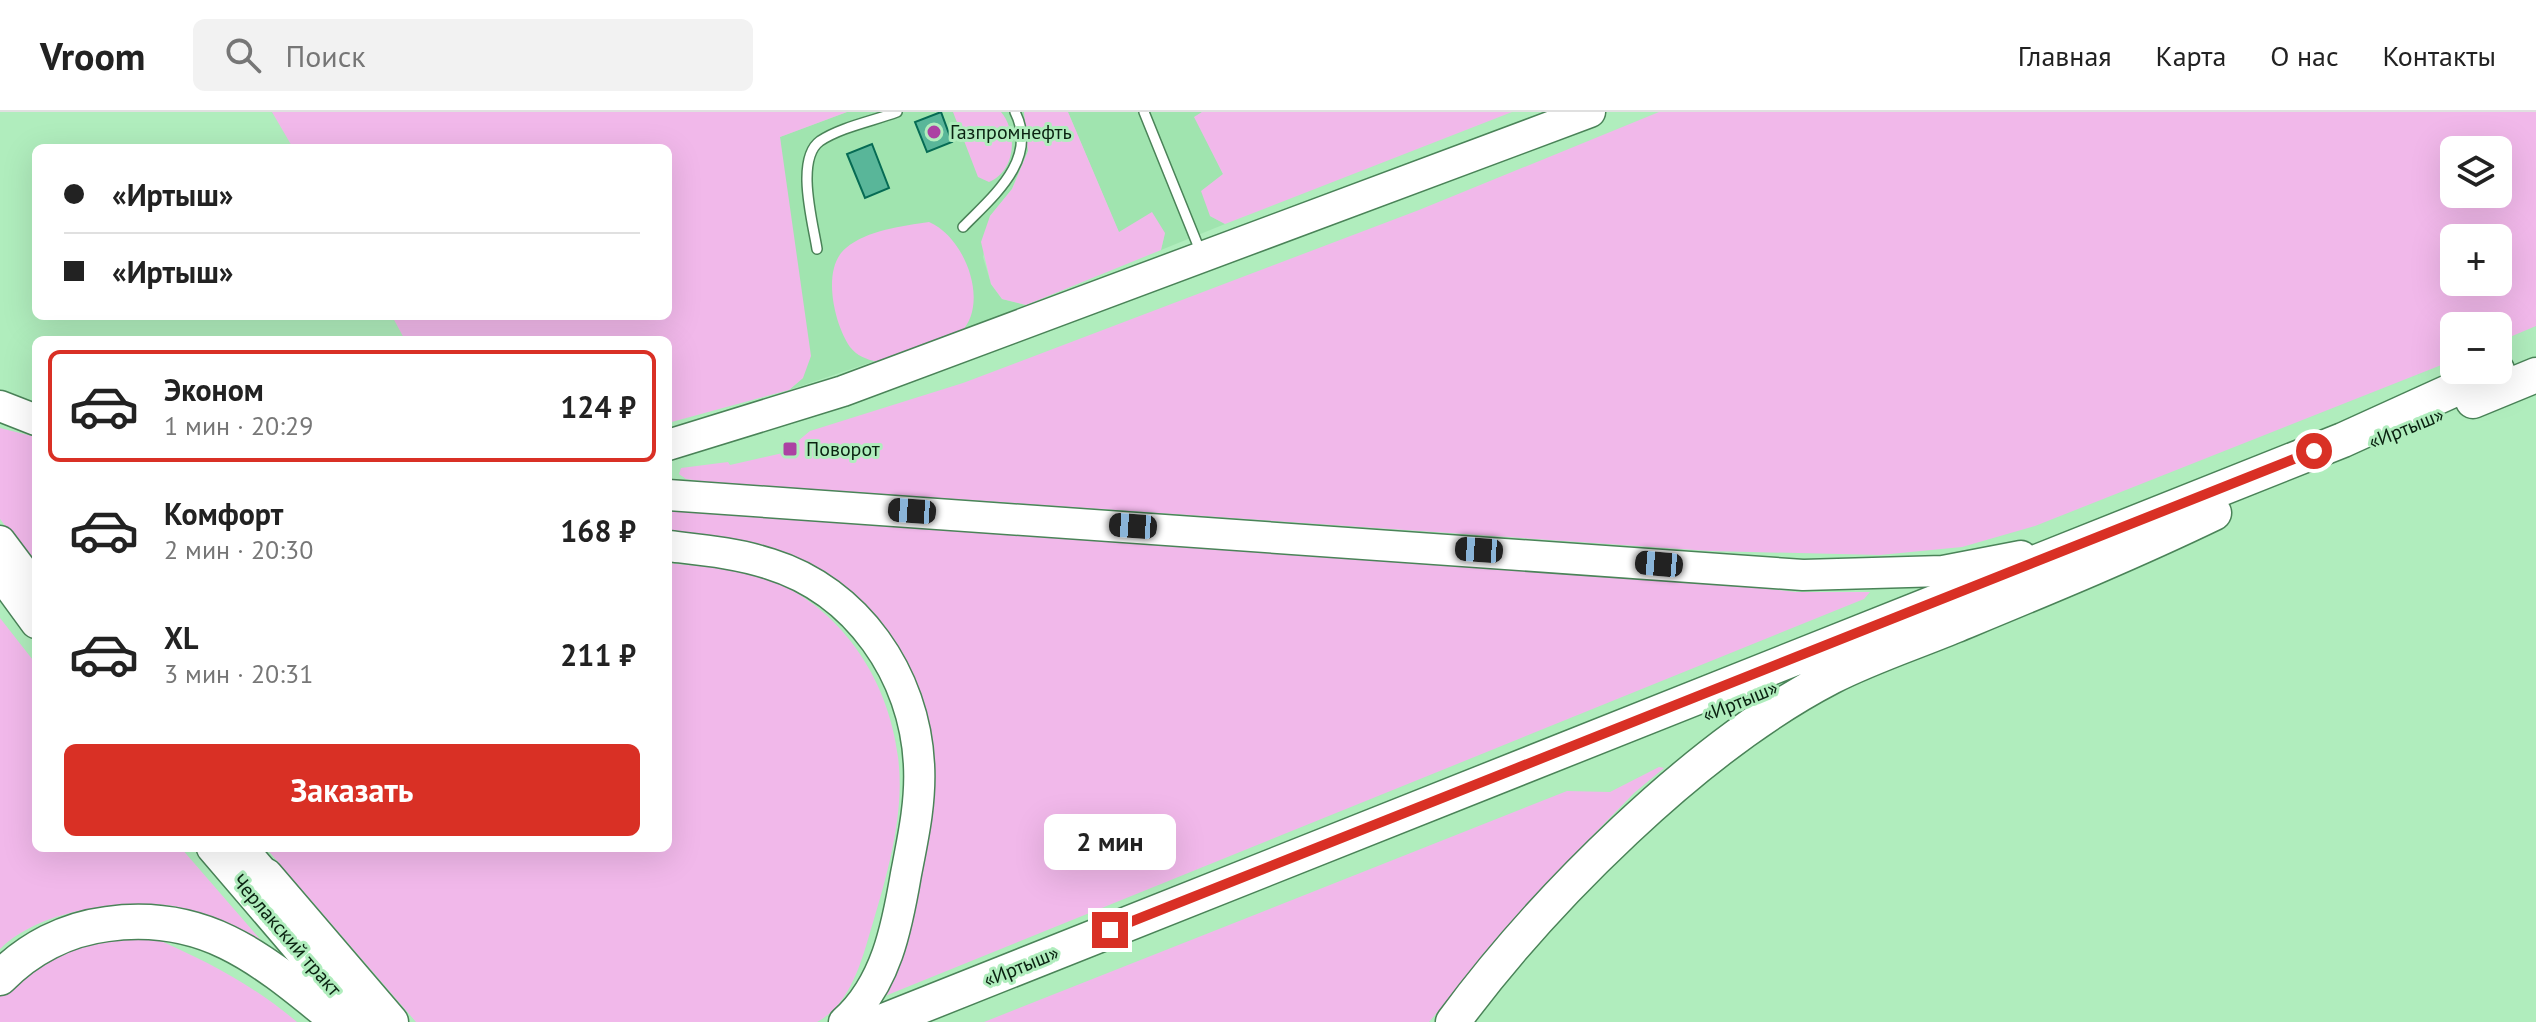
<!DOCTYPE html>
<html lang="ru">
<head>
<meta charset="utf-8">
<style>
	:root { --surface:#fff; --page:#f2f2f2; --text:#222; --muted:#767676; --line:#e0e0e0; --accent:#d93025 }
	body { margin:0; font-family:"PT Sans",sans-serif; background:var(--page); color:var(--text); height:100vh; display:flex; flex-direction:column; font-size:30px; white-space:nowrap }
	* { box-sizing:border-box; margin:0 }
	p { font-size:26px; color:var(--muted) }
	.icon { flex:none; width:44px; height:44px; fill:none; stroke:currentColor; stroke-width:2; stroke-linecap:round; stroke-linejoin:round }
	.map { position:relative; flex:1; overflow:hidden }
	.panel { position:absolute; left:32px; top:224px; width:640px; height:516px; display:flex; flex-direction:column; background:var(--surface); border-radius:12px; box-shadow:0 8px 32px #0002 }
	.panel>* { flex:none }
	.guide { position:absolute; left:32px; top:32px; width:640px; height:176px; border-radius:12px; box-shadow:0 8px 32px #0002; display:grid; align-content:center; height:176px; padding:0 32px; background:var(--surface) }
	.tools { position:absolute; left:2440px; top:24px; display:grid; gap:16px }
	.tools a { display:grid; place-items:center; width:72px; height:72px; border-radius:12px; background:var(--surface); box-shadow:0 8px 32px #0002; font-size:40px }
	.end { position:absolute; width:36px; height:36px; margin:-18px; border:10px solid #d93025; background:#fff; box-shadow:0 0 0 4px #fff }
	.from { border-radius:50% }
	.bubble { position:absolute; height:56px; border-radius:12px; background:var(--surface); box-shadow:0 8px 32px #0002; font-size:26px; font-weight:700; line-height:56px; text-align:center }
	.car { position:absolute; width:24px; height:48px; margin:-24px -12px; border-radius:10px; box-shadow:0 0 6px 2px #0007; background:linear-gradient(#222 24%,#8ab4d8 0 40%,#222 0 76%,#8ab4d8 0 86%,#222 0) }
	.guide b { display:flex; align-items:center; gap:28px; height:76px; font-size:30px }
	.guide b+b { border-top:2px solid var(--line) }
	.guide i { width:20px; height:20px; background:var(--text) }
	ul { padding:14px 0 0; list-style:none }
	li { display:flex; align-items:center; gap:24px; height:112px; margin:0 16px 12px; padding:0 16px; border:4px solid transparent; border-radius:12px }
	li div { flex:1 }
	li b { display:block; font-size:30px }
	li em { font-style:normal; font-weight:700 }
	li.current { border-color:var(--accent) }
	li>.icon { width:72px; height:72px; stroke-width:1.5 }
	.action { display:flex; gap:16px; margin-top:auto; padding:16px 32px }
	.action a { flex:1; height:92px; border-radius:12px; background:var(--accent); color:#fff; font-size:32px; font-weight:700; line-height:92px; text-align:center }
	header { display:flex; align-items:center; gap:48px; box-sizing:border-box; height:112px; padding:0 40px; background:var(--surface); border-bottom:2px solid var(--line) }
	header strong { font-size:38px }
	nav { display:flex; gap:44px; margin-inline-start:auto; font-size:28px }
	.search { width:560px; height:72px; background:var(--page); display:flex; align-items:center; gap:20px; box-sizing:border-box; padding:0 28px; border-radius:12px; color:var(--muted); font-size:30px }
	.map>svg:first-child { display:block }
	.built { fill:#a0e4af }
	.green { fill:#f1b8ea; fill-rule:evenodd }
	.building { fill:#59b699; stroke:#066b54; stroke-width:2 }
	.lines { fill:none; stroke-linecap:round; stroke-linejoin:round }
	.lane-casing { stroke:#4a8358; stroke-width:12 }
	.primary-casing { stroke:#4a8358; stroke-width:33 }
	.highway-casing { stroke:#4a8358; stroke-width:37 }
	.lane { stroke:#fff; stroke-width:9 }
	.primary { stroke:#fff; stroke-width:30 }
	.highway { stroke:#fff; stroke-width:34 }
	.route { stroke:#d93025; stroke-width:10 }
	.poi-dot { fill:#ac42a3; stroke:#b0edbd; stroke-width:3 }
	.labels { text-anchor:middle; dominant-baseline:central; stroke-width:6; stroke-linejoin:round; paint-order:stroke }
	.poi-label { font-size:20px; fill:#0a2211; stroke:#b0edbd; text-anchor:start }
	.street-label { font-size:20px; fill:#0a2211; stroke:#b0edbd }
</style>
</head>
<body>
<header>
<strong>Vroom</strong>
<div class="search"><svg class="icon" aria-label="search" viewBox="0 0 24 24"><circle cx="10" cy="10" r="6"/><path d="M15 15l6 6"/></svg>Поиск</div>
<nav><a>Главная</a><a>Карта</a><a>О нас</a><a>Контакты</a></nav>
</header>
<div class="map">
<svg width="2536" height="910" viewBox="0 0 2536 910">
	<rect width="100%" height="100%" fill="#b0edbd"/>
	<!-- built -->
	<path class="built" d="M 847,0 L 1024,0 L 1028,39 L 1012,77 L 990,104 L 983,145 L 991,172 L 1002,187 L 1026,193 L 961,220 L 789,278 L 803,266 L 780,25 Z
		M 1068,0 L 1202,0 L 1195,5 L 1223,62 L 1210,104 L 1225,112 L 1161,138 L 1165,121 L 1119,121 Z"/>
	<!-- green -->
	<path class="green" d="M 272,0 L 847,0 L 780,25 L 811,244 L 803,266 L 789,278 L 668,311 L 668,228 L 405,228 L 392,204 L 668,204 L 668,36 L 293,36 Z
		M 953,0 L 1001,0 C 1018,20 1016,59 989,70 L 978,65 Z
		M 1024,0 L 1068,0 L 1119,120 L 1152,100 L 1165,121 L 1161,138 L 1026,193 L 1002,187 L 991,172 L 981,130 L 990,104 L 1012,77 L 1028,39 Z
		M 1202,0 L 1512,0 L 1225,112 L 1210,104 L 1201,79 L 1223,62 L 1194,5 Z
		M 1659,0 L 2536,0 L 2536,214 L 2498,230 L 2498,214 L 2454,214 L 2454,248 L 2035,414 L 1962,435 L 1880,443 L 1710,439 L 708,370 L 686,367 L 679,362 L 681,356 L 728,350 L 730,353 L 796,338 L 798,329 L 810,319 L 963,271 L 1419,98 ZM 2454,38 L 2498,38 L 2498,82 L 2454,82 ZM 2454,126 L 2498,126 L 2498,170 L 2454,170 Z
		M 929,110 C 965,125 990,191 961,220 L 877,250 C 866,247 857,244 850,235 C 834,212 821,156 846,136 C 867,118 903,114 929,110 Z
		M 0,316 L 36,325 L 36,454 L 0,407 Z
		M 668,398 L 1659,465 L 1796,480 L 1870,480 L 1864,487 L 880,886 L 931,667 L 867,503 L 668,421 Z
		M 668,451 C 697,455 731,454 758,463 C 838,490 888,564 898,645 C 905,698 889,757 874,807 C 863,843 853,891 817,910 L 416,910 L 266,736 L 668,736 Z
		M 0,506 L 36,552 L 36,736 L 181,736 L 292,864 C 274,849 255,828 235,817 C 214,805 188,795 164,793 C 114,788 36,800 0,837 Z
		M 1659,655 L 1664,656 L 1634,681 L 1563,754 L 1429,910 L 984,910 L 1567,679 L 1610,680 Z
		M 154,826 C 207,849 253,873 297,910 L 0,910 L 0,883 L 16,862 L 76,831 Z"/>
	<!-- building -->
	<path class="building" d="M 941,0 L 952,30 L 927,40 L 915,10 Z
		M 872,32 L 889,76 L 865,86 L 847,42 Z"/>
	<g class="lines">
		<!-- lane casing -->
		<g class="lane-casing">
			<path id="lane" d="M 1144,0 L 1201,141
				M 963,115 C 992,85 1039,48 1015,0
				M 817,137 C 813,111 795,47 820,29 C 841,15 873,9 897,0"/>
		</g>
		<!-- primary casing -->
		<g class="primary-casing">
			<path id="primary" d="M 0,294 L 36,308
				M 668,333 L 843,279 L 1590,0
				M 668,383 L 1803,463 L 1943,459 L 2021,444
				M 0,429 L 36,477
				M 668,434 C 702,438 737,441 770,452 C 857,479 915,563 919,653 C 921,690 913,726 906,762 C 897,815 886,873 844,910
				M 0,462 L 36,511
				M 212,736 L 361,910
				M 242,736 L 266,764"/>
		</g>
		<!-- highway casing -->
		<g class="highway-casing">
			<path id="highway" d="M 2473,289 L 2536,263
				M 266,764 L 391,910
				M 0,866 C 28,837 66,817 107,812 C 208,798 265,850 339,910
				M 881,910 L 2343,328 L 2497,258
				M 1453,910 C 1543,788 1696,635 1831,565 C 1870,545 1913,531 1954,514 C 2041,478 2129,442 2214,401"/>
		</g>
		<!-- lane -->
		<use href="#lane" class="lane"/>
		<!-- primary -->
		<use href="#primary" class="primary"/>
		<!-- highway -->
		<use href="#highway" class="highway"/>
	</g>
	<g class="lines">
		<!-- route -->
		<path class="route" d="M 1110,818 L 2314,339"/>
	</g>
	<!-- markers -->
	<g class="poi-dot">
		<circle cx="934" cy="20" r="8"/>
		<rect x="782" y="329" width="16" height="16" rx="4"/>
	</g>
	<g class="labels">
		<!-- poi labels -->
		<g class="poi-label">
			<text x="950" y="20">Газпромнефть</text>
			<text x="806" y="337">Поворот</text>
		</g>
		<!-- street labels -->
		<g class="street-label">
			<text transform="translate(2406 316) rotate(-22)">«Иртыш»</text>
			<text transform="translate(1740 589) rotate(-22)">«Иртыш»</text>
			<text transform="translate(287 823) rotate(49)">Черлакский тракт</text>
			<text transform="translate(1021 854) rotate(-22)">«Иртыш»</text>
		</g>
	</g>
</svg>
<div class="tools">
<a><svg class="icon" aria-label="layers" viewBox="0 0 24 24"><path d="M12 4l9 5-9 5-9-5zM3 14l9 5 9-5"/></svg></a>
<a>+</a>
<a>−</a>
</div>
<i class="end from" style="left:2314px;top:339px"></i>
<i class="end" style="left:1110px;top:818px"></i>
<div class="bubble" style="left:1044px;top:702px;width:132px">2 мин</div>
<i class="car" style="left:912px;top:399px;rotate:274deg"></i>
<i class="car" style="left:1133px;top:414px;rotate:274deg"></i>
<i class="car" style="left:1479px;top:438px;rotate:274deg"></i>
<i class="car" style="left:1659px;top:452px;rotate:275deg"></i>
<div class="guide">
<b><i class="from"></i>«Иртыш»</b>
<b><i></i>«Иртыш»</b>
</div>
<section class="panel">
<ul>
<li class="current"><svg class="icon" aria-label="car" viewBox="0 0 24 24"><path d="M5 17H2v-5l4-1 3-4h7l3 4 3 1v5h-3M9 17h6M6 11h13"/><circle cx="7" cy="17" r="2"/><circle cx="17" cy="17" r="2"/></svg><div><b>Эконом</b><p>1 мин · 20:29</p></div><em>124 ₽</em></li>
<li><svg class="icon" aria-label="car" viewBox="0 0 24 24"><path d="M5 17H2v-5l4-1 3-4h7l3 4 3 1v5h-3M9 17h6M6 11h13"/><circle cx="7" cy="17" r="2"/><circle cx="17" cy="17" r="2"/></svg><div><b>Комфорт</b><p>2 мин · 20:30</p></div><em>168 ₽</em></li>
<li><svg class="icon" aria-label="car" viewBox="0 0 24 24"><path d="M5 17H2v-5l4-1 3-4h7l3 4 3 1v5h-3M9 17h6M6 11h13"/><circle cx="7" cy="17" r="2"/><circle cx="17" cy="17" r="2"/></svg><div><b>XL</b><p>3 мин · 20:31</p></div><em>211 ₽</em></li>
</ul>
<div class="action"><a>Заказать</a></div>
</section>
</div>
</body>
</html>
